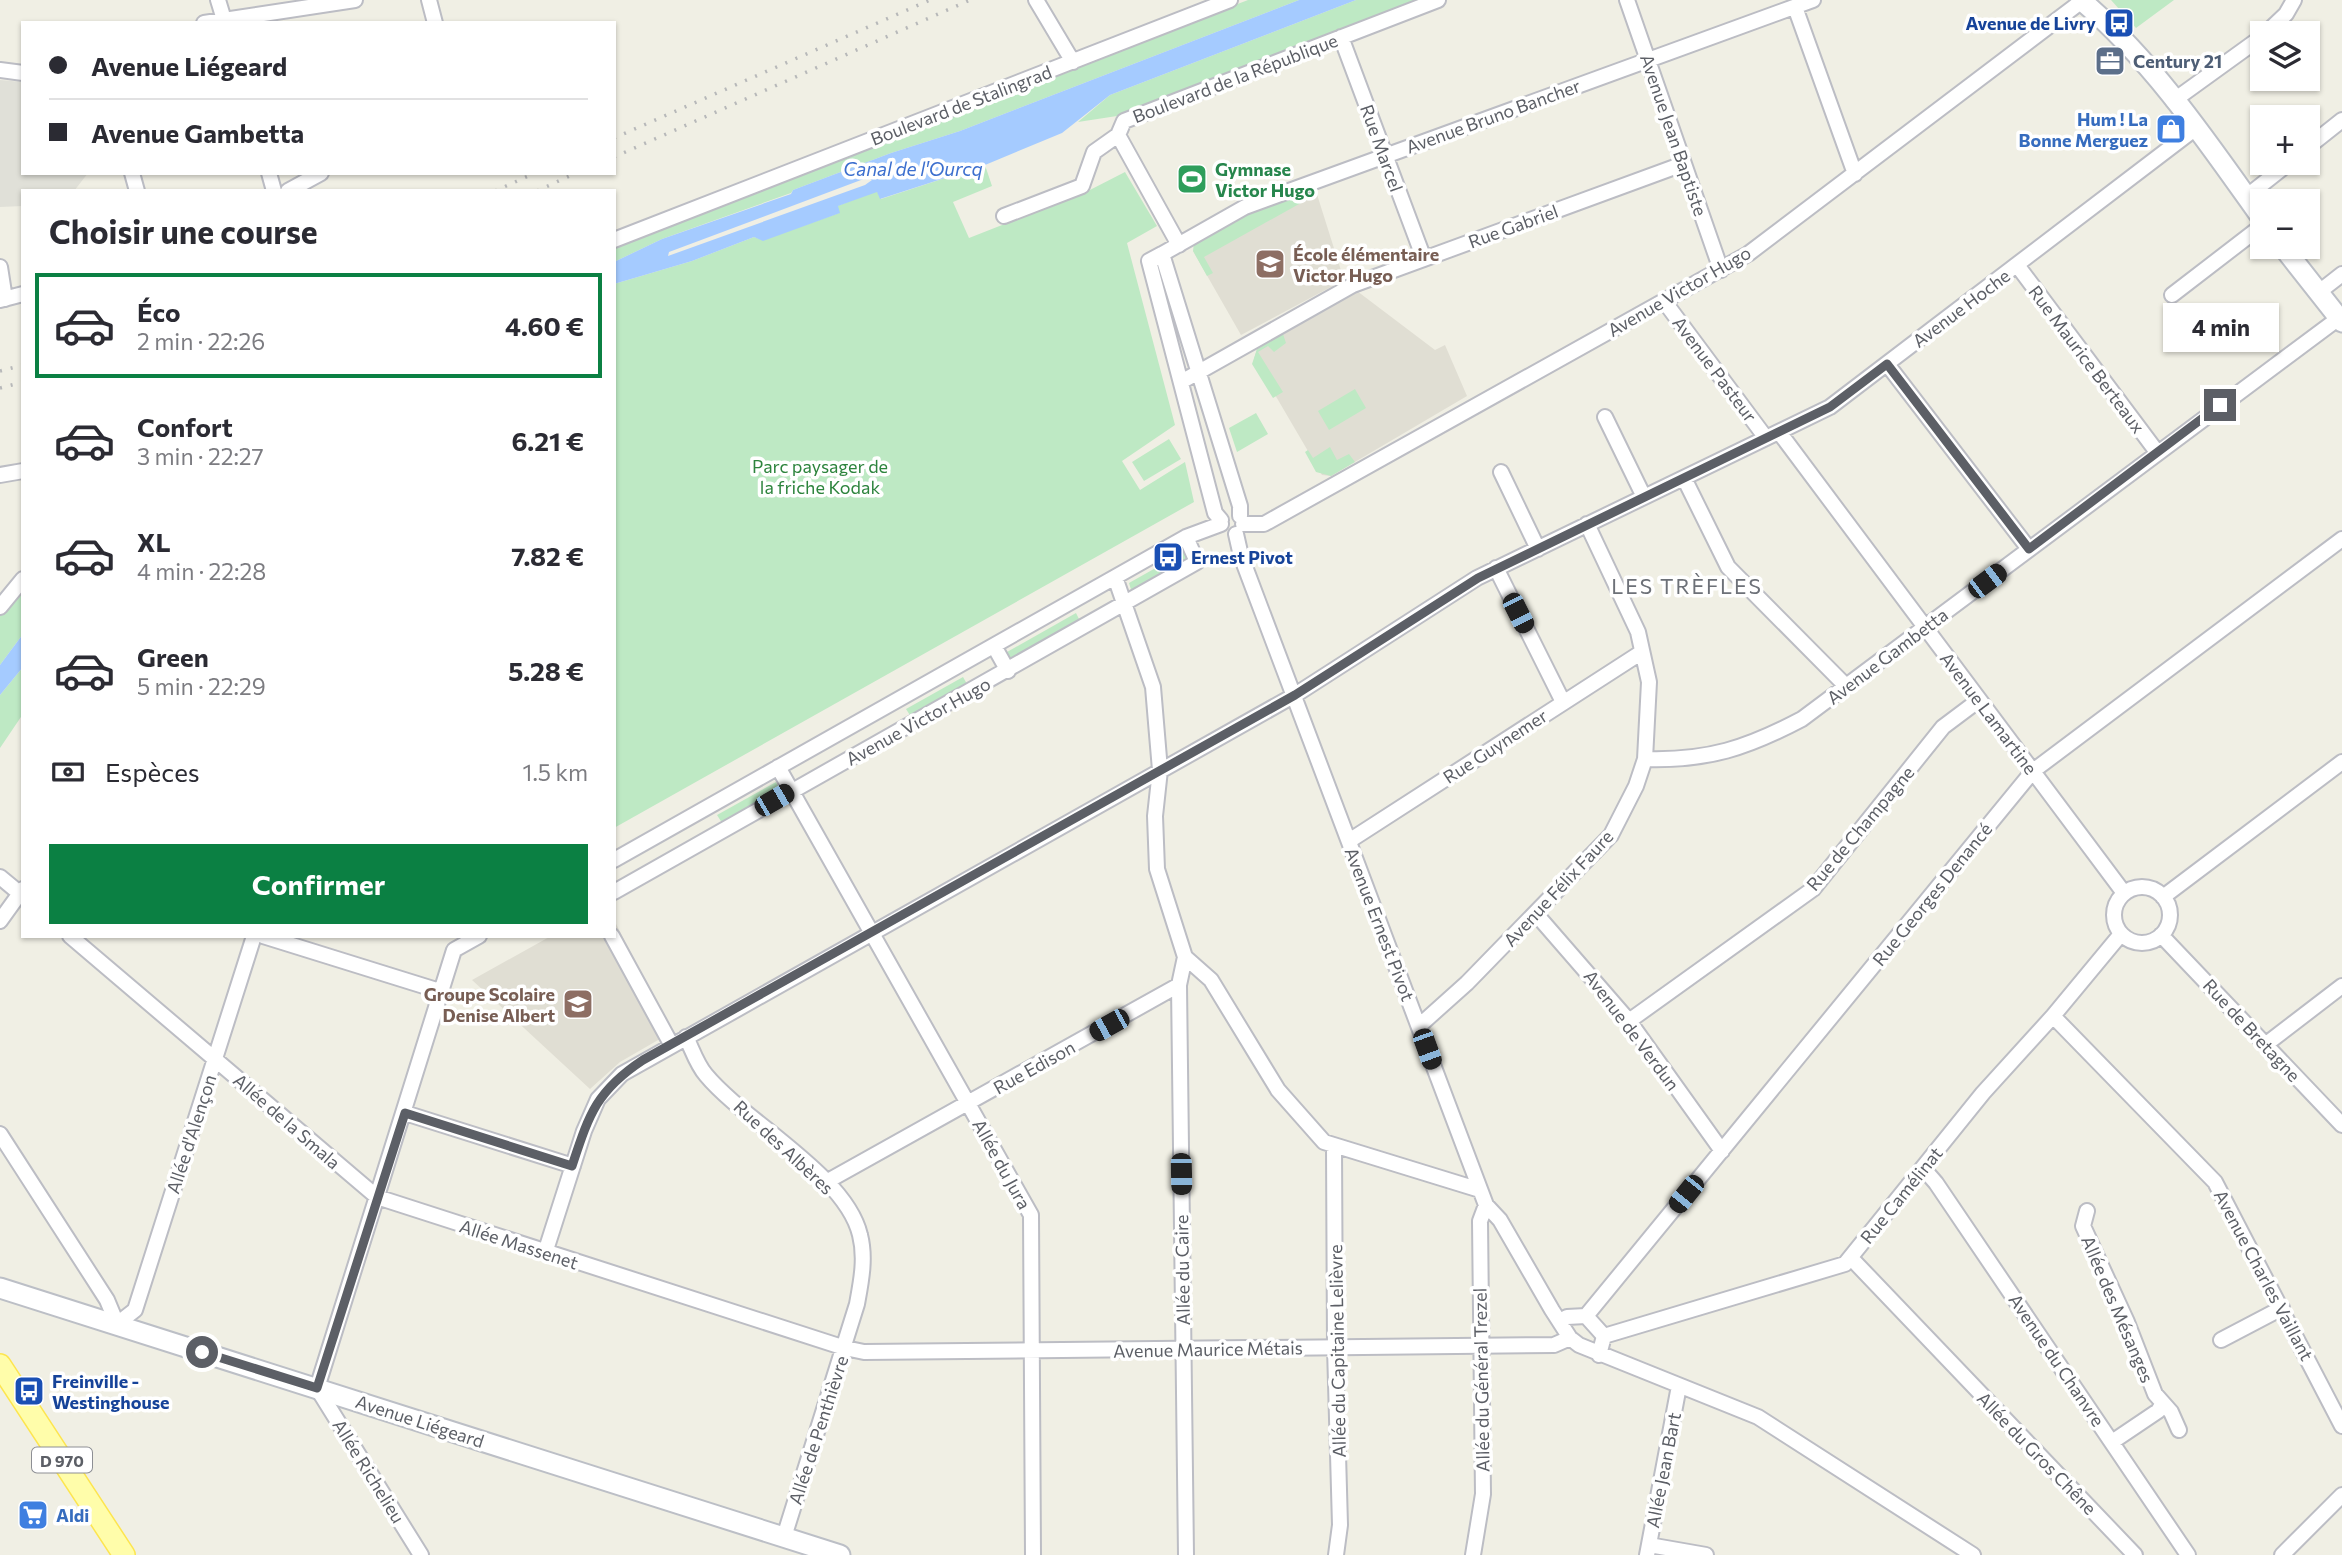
<!DOCTYPE html>
<html lang="fr">
<head>
<meta charset="utf-8">
<style>
	:root { --surface:#fff; --page:#f2f2f3; --text:#2b2b33; --muted:#7c7c81; --line:#e1e1e2; --accent:#0b8043 }
	body { margin:0; font-family:Commissioner,sans-serif; background:var(--page); color:var(--text); height:100vh; display:flex; flex-direction:column; font-size:26px; white-space:nowrap }
	* { box-sizing:border-box; margin:0 }
	p { font-size:23px; color:var(--muted) }
	.icon { flex:none; width:38px; height:38px; fill:none; stroke:currentColor; stroke-width:2; stroke-linecap:round; stroke-linejoin:round }
	.map { position:relative; flex:1; overflow:hidden }
	.details { position:absolute; left:21px; top:189px; width:595px; height:749px; display:flex; flex-direction:column; background:var(--surface); border-radius:0px; box-shadow:0 2px 5px #0004 }
	.details>* { flex:none }
	.hud { position:absolute; left:21px; top:21px; width:595px; height:154px; border-radius:0px; box-shadow:0 2px 5px #0004; display:grid; align-content:center; height:154px; padding:0 28px; background:var(--surface) }
	.controls { position:absolute; left:2250px; top:21px; display:grid; gap:14px }
	.controls a { display:grid; place-items:center; width:70px; height:70px; border-radius:0px; background:var(--surface); box-shadow:0 2px 5px #0004; font-size:35px }
	.end { position:absolute; width:32px; height:32px; margin:-16px; border:9px solid #5c5f66; background:#fff; box-shadow:0 0 0 4px #fff }
	.from { border-radius:50% }
	.bubble { position:absolute; height:49px; border-radius:0px; background:var(--surface); box-shadow:0 2px 5px #0004; font-size:23px; font-weight:700; line-height:49px; text-align:center }
	.car { position:absolute; width:21px; height:42px; margin:-21px -10px; border-radius:9px; box-shadow:0 0 5px 2px #0007; background:linear-gradient(#222 24%,#8ab4d8 0 40%,#222 0 76%,#8ab4d8 0 86%,#222 0) }
	.hud b { display:flex; align-items:center; gap:24px; height:66px; font-size:26px }
	.hud b+b { border-top:2px solid var(--line) }
	.hud i { width:18px; height:18px; background:var(--text) }
	ul { padding:0; list-style:none }
	li { display:flex; align-items:center; gap:21px; height:105px; margin:0 14px 10px; padding:0 14px; border:4px solid transparent; border-radius:0px }
	li div { flex:1 }
	li b { display:block; font-size:26px }
	li em { font-style:normal; font-weight:700 }
	li.selected { border-color:var(--accent) }
	li>.icon { width:63px; height:63px; stroke-width:1.5 }
	h2 { padding:0 28px; font-size:32px; line-height:84px }
	.pay { display:flex; align-items:center; gap:18px; height:77px; padding:0 28px; font-size:26px }
	.pay p { margin-inline-start:auto }
	.action { display:flex; gap:14px; margin-top:auto; padding:14px 28px }
	.action a { flex:1; height:80px; border-radius:0px; background:var(--accent); color:#fff; font-size:28px; font-weight:700; line-height:80px; text-align:center }
	.map>svg:first-child { display:block }
	.industrial { fill:#e0e0d8 }
	.education { fill:#e0ded3 }
	.green { fill:#bee9c4 }
	.water { fill:#a5cbff; fill-rule:evenodd }
	.lines { fill:none; stroke-linecap:round; stroke-linejoin:round }
	.street-casing { stroke:#bcbdc4; stroke-width:18 }
	.secondary-casing { stroke:#bcbfc6; stroke-width:23 }
	.primary-casing { stroke:#fde54f; stroke-width:24 }
	.street { stroke:#fff; stroke-width:14 }
	.secondary { stroke:#fff; stroke-width:19 }
	.primary { stroke:#fffdaa; stroke-width:21 }
	.rail { stroke:#b7b8b9; stroke-width:3.5; stroke-dasharray:2 9; stroke-linecap:butt }
	.route { stroke:#5c5f66; stroke-width:9 }
	.labels { text-anchor:middle; dominant-baseline:central; stroke-width:7; stroke-linejoin:round; paint-order:stroke }
	.shield { fill:#fff; stroke:#8d8f94; stroke-width:2 }
	.shield-label { font-size:16px; font-weight:bold; fill:#5c5f66 }
	.transit-label { font-size:18px; font-weight:bold; fill:#164399; stroke:#fff; text-anchor:start }
	.service-label { font-size:18px; font-weight:bold; fill:#4e5e75; stroke:#fff; text-anchor:start }
	.street-label { font-size:18px; fill:#5c5f66; stroke:#fff }
	.shop-label { font-size:18px; font-weight:bold; fill:#366cbe; stroke:#fff; text-anchor:end }
	.leisure-label { font-size:18px; font-weight:bold; fill:#27864d; stroke:#fff; text-anchor:start }
	.education-label { font-size:18px; font-weight:bold; fill:#785e54; stroke:#fff; text-anchor:start }
	.park-label { font-size:18px; fill:#2d843d; stroke:#fff }
	.water-label { font-size:19px; font-style:italic; fill:#3c6fce; stroke:#fff }
	.quarter-label { font-size:21px; letter-spacing:2px; fill:#6d7178; stroke:#fff }
</style>
</head>
<body>
<div class="map">
<svg width="2342" height="1555" viewBox="0 0 2342 1555">
	<rect width="100%" height="100%" fill="#f0efe4"/>
	<!-- industrial -->
	<path class="industrial" d="M 0,80 L 23,82 L 23,173 L 88,173 L 74,191 L 23,191 L 23,206 L 0,207 Z"/>
	<!-- education -->
	<path class="education" d="M 1315,188 L 1344,280 L 1241,335 L 1193,251 Z
		M 1357,291 L 1435,350 L 1445,345 L 1467,396 L 1331,476 L 1322,475 L 1254,359 L 1257,349 Z
		M 614,920 L 672,1032 L 620,1062 L 590,1089 L 472,980 L 551,936 L 614,936 Z"/>
	<!-- green -->
	<path class="green" d="M 1248,0 L 1299,0 L 960,131 L 891,153 L 793,190 L 791,193 L 662,239 L 614,262 L 614,245 Z
		M 1356,0 L 1423,0 L 1117,116 L 1078,122 L 1110,95 Z
		M 2111,0 L 2174,0 L 2136,28 Z
		M 985,165 L 992,186 L 953,202 L 969,238 L 1086,192 L 1125,172 L 1157,226 L 1127,243 L 1175,425 L 1122,461 L 1140,490 L 1185,462 L 1194,502 L 614,828 L 614,284 L 692,261 L 754,237 L 763,240 L 839,213 L 837,206 L 877,191 L 881,199 Z
		M 1315,188 L 1317,194 L 1204,257 L 1213,273 L 1207,276 L 1193,251 L 1194,242 L 1245,213 Z
		M 1283,334 L 1286,343 L 1274,352 L 1268,346 L 1258,352 L 1283,392 L 1273,398 L 1252,364 L 1257,349 Z
		M 1355,389 L 1366,408 L 1329,430 L 1318,411 Z
		M 1256,413 L 1268,434 L 1237,452 L 1229,428 Z
		M 1169,439 L 1181,459 L 1144,481 L 1132,462 Z
		M 1330,447 L 1337,460 L 1349,454 L 1355,462 L 1331,476 L 1316,472 L 1305,452 L 1308,450 L 1313,458 Z
		M 1184,552 L 1188,560 L 1133,596 L 1129,583 Z
		M 23,586 L 23,634 L 0,665 L 0,616 Z
		M 1076,613 L 1080,621 L 1013,663 L 1007,652 Z
		M 23,667 L 23,714 L 0,748 L 0,695 Z
		M 963,677 L 967,684 L 913,720 L 906,709 Z
		M 776,782 L 780,790 L 732,816 L 734,821 L 724,826 L 717,815 Z"/>
	<!-- water -->
	<path class="water" d="M 1299,0 L 1356,0 L 1110,95 L 1062,133 L 985,165 L 880,199 L 877,192 L 838,206 L 840,213 L 763,241 L 754,237 L 692,261 L 614,284 L 614,262 L 662,239 L 791,194 L 793,190 L 891,153 L 960,131 ZM 869,177 L 872,180 L 865,185 L 668,256 L 669,252 Z
		M 23,634 L 23,667 L 0,695 L 0,665 Z"/>
	<g class="lines">
		<!-- street casing -->
		<g class="street-casing">
			<path id="street" d="M 218,0 L 225,23
				M 429,0 L 435,23
				M 1036,0 L 1073,62
				M 1627,0 L 1721,270
				M 1795,7 L 1855,174
				M 204,23 L 355,0
				M 2266,33 L 2286,14 L 2294,0
				M 1341,37 L 1424,259
				M 0,70 L 23,73
				M 2173,101 L 2263,36
				M 2308,147 L 2342,120
				M 132,173 L 137,191
				M 269,173 L 274,191
				M 288,191 L 321,173
				M 2246,197 L 2289,163
				M 1004,216 L 1082,186 L 1094,152 L 1118,135
				M 614,240 L 1230,0
				M 1179,245 L 1118,135 L 1124,121 L 1438,0
				M 1162,254 L 1149,261 L 1215,513 L 1221,520
				M 2017,265 L 2157,452
				M 0,267 L 5,299
				M 2319,292 L 2342,274
				M 2172,295 L 2263,225
				M 0,300 L 23,294
				M 1664,301 L 1766,438
				M 1887,364 L 2029,549
				M 1181,382 L 1353,285 L 1683,164
				M 1605,417 L 1644,497
				M 1779,432 L 2124,893
				M 1501,472 L 1538,549
				M 0,475 L 23,471
				M 1684,478 L 1728,567 L 1846,686
				M 1240,516 L 1240,506 L 1162,254 L 1245,207 L 1813,0
				M 1243,524 L 1264,524 L 1748,254 L 2082,1
				M 1236,534 L 1241,556 L 1486,1205 L 1500,1220 L 1552,1310 L 1570,1338 L 1579,1345 L 1758,1417 L 1973,1555
				M 1496,568 L 1563,702
				M 1115,577 L 1153,687 L 1160,770 L 1155,816 L 1157,869 L 1185,957 L 1211,980 L 1278,1090 L 1324,1142 L 1480,1190
				M 0,607 L 23,579
				M 994,646 L 1008,671
				M 1645,759 C 1708,761 1747,748 1802,719 L 2339,318
				M 778,767 L 1031,1215 L 1033,1555
				M 1349,841 L 1642,652
				M 614,860 L 1186,537 L 1221,524
				M 0,877 L 23,896
				M2114 915a28 28 0 1 1 56 0a28 28 0 1 1-56 0Z
				M 614,892 L 1197,562 L 1186,537
				M 2163,897 L 2342,762
				M 1536,914 L 1629,1021 L 1722,1151
				M 0,921 L 23,889
				M 2161,935 L 2342,1125
				M 70,936 L 377,1197 L 845,1348 L 864,1352 L 1554,1345 L 1570,1338
				M 263,936 L 443,992
				M 612,936 L 671,1044
				M 1179,985 L 1186,1555
				M 2053,1016 L 2215,1182 L 2342,1426
				M 1629,1021 L 1813,889 L 1943,727 L 1979,700
				M 1419,1026 L 1467,983 L 1611,835 L 1636,786 L 1645,759 L 1649,682 L 1638,632 L 1587,524
				M 686,1037 C 692,1049 697,1065 706,1075 C 745,1122 846,1175 860,1235 C 866,1258 861,1282 857,1304 L 784,1537
				M 2265,1045 L 2342,986
				M 405,1113 L 573,1166
				M 0,1134 L 107,1300 L 117,1324 L 135,1310 L 254,936
				M 1334,1147 L 1335,1348 L 1340,1525 L 1336,1555
				M 1923,1168 L 1936,1183 L 2188,1555
				M 826,1182 L 1179,985 L 1185,957
				M 2087,1211 L 2083,1226 L 2127,1322 L 2155,1394 L 2171,1412 L 2179,1430
				M 545,1253 L 584,1131 L 598,1099 L 622,1074 L 1295,695 L 1477,578 L 1830,407 L 2196,128
				M 1851,1258 L 2135,1555
				M 1586,1316 L 2033,771 L 2342,539
				M 1560,1322 L 1567,1317 L 1586,1316 L 1604,1336 L 1599,1355
				M 1604,1336 L 1845,1264 L 1983,1093 L 2053,1016 L 2121,934
				M 2221,1340 L 2282,1308
				M 2112,1442 L 2158,1411 L 2162,1405
				M 1649,1545 L 1706,1555
				M 421,1555 L 317,1388 L 454,950 L 479,936
				M 1473,1555 L 1483,1494 L 1480,1221 L 1486,1205
				M 1647,1555 L 1679,1386
				M 2282,1555 L 2342,1495"/>
		</g>
		<!-- secondary casing -->
		<g class="secondary-casing">
			<path id="secondary" d="M 2081,0 C 2153,61 2209,144 2263,220
				M 2283,247 L 2342,322
				M 0,1288 L 840,1555"/>
		</g>
		<!-- primary casing -->
		<g class="primary-casing">
			<path id="primary" d="M 0,1365 L 124,1555"/>
		</g>
		<!-- street -->
		<use href="#street" class="street"/>
		<!-- secondary -->
		<use href="#secondary" class="secondary"/>
		<!-- primary -->
		<use href="#primary" class="primary"/>
		<!-- rail -->
		<path class="rail" d="M 614,138 L 930,0
			M 614,157 L 970,0
			M 495,191 L 535,173
			M 537,191 L 576,173
			M 0,371 L 23,365
			M 0,388 L 23,382"/>
	</g>
	<g class="lines">
		<!-- route -->
		<path class="route" d="M 202,1352 L 317,1388 L 405,1113 L 572,1166 C 589,1115 596,1091 643,1060 L 1295,695 L 1478,578 L 1830,407 L 1887,364 L 2029,549 L 2220,405"/>
	</g>
	<!-- icons -->
	<defs>
		<g id="bus-square" transform="scale(1.575)"><rect x="-9" y="-9" width="18" height="18" rx="4" fill="#1a4fb4" stroke="#fff"/><path d="M-5-6H5V4H4V6H2V4H-2V6H-4V4H-5ZM-3.5-4V0h7V-4ZM-3.5 1.2v1.5H-2V1.2ZM2 1.2v1.5H3.5V1.2Z" fill="#fff"/></g>
		<g id="office-square" transform="scale(1.575)"><rect x="-9" y="-9" width="18" height="18" rx="4" fill="#5c6f8a" stroke="#fff"/><path d="M-6-3h4V-5.5h4V-3h4V5H-6ZM-1-4.5V-3h2v-1.5ZM-6 0V1H6V0Z" fill="#fff"/></g>
		<g id="shop-square" transform="scale(1.575)"><rect x="-9" y="-9" width="18" height="18" rx="4" fill="#3f7fe0" stroke="#fff"/><path d="M-5-2.5h2.3a2.7 3.5 0 0 1 5.4 0H5L5.5 6h-11ZM-1.5-2.5h3a1.5 2.3 0 0 0-3 0Z" fill="#fff"/></g>
		<g id="stadium-square" transform="scale(1.575)"><rect x="-9" y="-9" width="18" height="18" rx="4" fill="#2e9e5b" stroke="#fff"/><path d="M0-5a6.5 5 0 1 0 0 10a6.5 5 0 1 0 0-10ZM-3.5-1.8h7v3.6h-7Z" fill="#fff"/></g>
		<g id="school-square" transform="scale(1.575)"><rect x="-9" y="-9" width="18" height="18" rx="4" fill="#8d6e63" stroke="#fff"/><path d="M0-5L7-2L0 1L-7-2ZM-4 1L0 2.5L4 1V4Q0 6-4 4Z" fill="#fff"/></g>
		<g id="supermarket-square" transform="scale(1.575)"><rect x="-9" y="-9" width="18" height="18" rx="4" fill="#3f7fe0" stroke="#fff"/><path d="M-6-5.5h2.5l.6 2H6L4.5 2H-2.5L-4.4-4H-6ZM-1.5 3.2a1.3 1.3 0 1 0 .1 0ZM3 3.2a1.3 1.3 0 1 0 .1 0Z" fill="#fff"/></g>
	</defs>
	<g fill-rule="evenodd">
		<use href="#bus-square" x="2119" y="23"/>
		<use href="#office-square" x="2110" y="61"/>
		<use href="#shop-square" x="2171" y="129"/>
		<use href="#stadium-square" x="1192" y="179"/>
		<use href="#school-square" x="1270" y="264"/>
		<use href="#bus-square" x="1168" y="557"/>
		<use href="#school-square" x="578" y="1004"/>
		<use href="#bus-square" x="29" y="1391"/>
		<use href="#supermarket-square" x="33" y="1515"/>
	</g>
	<g class="labels">
		<!-- shield labels -->
		<rect class="shield" x="32" y="1447.5" width="60" height="25" rx="5"/>
		<g class="shield-label">
			<text x="62" y="1460">D 970</text>
		</g>
		<!-- transit labels -->
		<g class="transit-label">
			<text x="2096" y="23" text-anchor="end">Avenue de Livry</text>
			<text x="1191" y="557">Ernest Pivot</text>
			<text x="52" y="1381">Freinville -<tspan x="52" dy="21">Westinghouse</tspan></text>
		</g>
		<!-- service labels -->
		<g class="service-label">
			<text x="2133" y="61">Century 21</text>
		</g>
		<!-- street labels -->
		<g class="street-label">
			<text transform="translate(1235 78) rotate(-21)">Boulevard de la République</text>
			<text transform="translate(961 105) rotate(-21)">Boulevard de Stalingrad</text>
			<text transform="translate(1493 116) rotate(-20)">Avenue Bruno Bancher</text>
			<text transform="translate(1674 135) rotate(71)">Avenue Jean Baptiste</text>
			<text transform="translate(1382 148) rotate(70)">Rue Marcel</text>
			<text transform="translate(1513 226) rotate(-20)">Rue Gabriel</text>
			<text transform="translate(1679 291) rotate(-30)">Avenue Victor Hugo</text>
			<text transform="translate(1961 308) rotate(-37)">Avenue Hoche</text>
			<text transform="translate(2087 359) rotate(53)">Rue Maurice Berteaux</text>
			<text transform="translate(1715 369) rotate(53)">Avenue Pasteur</text>
			<text transform="translate(1887 656) rotate(-37)">Avenue Gambetta</text>
			<text transform="translate(1989 713) rotate(53)">Avenue Lamartine</text>
			<text transform="translate(918 721) rotate(-29)">Avenue Victor Hugo</text>
			<text transform="translate(1495 746) rotate(-33)">Rue Guynemer</text>
			<text transform="translate(1860 828) rotate(-50)">Rue de Champagne</text>
			<text transform="translate(1558 888) rotate(-47)">Avenue Félix Faure</text>
			<text transform="translate(1932 894) rotate(-51)">Rue Georges Denancé</text>
			<text transform="translate(1380 924) rotate(69)">Avenue Ernest Pivot</text>
			<text transform="translate(1632 1030) rotate(53)">Avenue de Verdun</text>
			<text transform="translate(2252 1030) rotate(47)">Rue de Bretagne</text>
			<text transform="translate(1034 1067) rotate(-29)">Rue Edison</text>
			<text transform="translate(287 1121) rotate(41)">Allée de la Smala</text>
			<text transform="translate(191 1134) rotate(-72)">Allée d'Alençon</text>
			<text transform="translate(784 1147) rotate(43)">Rue des Albères</text>
			<text transform="translate(1002 1164) rotate(61)">Allée du Jura</text>
			<text transform="translate(1901 1195) rotate(-51)">Rue Camélinat</text>
			<text transform="translate(519 1244) rotate(18)">Allée Massenet</text>
			<text transform="translate(1182 1270) rotate(-91)">Allée du Caire</text>
			<text transform="translate(2264 1275) rotate(62)">Avenue Charles Vaillant</text>
			<text transform="translate(2118 1309) rotate(67)">Allée des Mésanges</text>
			<text transform="translate(1208 1349) rotate(-1)">Avenue Maurice Métais</text>
			<text transform="translate(1337 1351) rotate(-91)">Allée du Capitaine Lelièvre</text>
			<text transform="translate(2057 1360) rotate(56)">Avenue du Chanvre</text>
			<text transform="translate(1481 1380) rotate(-91)">Allée du Général Trezel</text>
			<text transform="translate(420 1421) rotate(18)">Avenue Liégeard</text>
			<text transform="translate(818 1430) rotate(-72)">Allée de Penthièvre</text>
			<text transform="translate(2037 1453) rotate(46)">Allée du Gros Chêne</text>
			<text transform="translate(1663 1470) rotate(-79)">Allée Jean Bart</text>
			<text transform="translate(369 1471) rotate(58)">Allée Richelieu</text>
		</g>
		<!-- shop labels -->
		<g class="shop-label">
			<text x="2148" y="119">Hum ! La<tspan x="2148" dy="21">Bonne Merguez</tspan></text>
			<text x="56" y="1515" text-anchor="start">Aldi</text>
		</g>
		<!-- leisure labels -->
		<g class="leisure-label">
			<text x="1215" y="169">Gymnase<tspan x="1215" dy="21">Victor Hugo</tspan></text>
		</g>
		<!-- education labels -->
		<g class="education-label">
			<text x="1293" y="254">École élémentaire<tspan x="1293" dy="21">Victor Hugo</tspan></text>
			<text x="555" y="994" text-anchor="end">Groupe Scolaire<tspan x="555" dy="21">Denise Albert</tspan></text>
		</g>
		<!-- park labels -->
		<g class="park-label">
			<text x="820" y="466">Parc paysager de<tspan x="820" dy="21">la friche Kodak</tspan></text>
		</g>
		<!-- water labels -->
		<g class="water-label">
			<text x="913" y="168">Canal de l'Ourcq</text>
		</g>
		<!-- quarter labels -->
		<g class="quarter-label">
			<text x="1687" y="585">LES TRÈFLES</text>
		</g>
	</g>
</svg>
<div class="controls">
<a><svg class="icon" aria-label="layers" viewBox="0 0 24 24"><path d="M12 4l9 5-9 5-9-5zM3 14l9 5 9-5"/></svg></a>
<a>+</a>
<a>−</a>
</div>
<i class="end from" style="left:202px;top:1352px"></i>
<i class="end" style="left:2220px;top:405px"></i>
<div class="bubble" style="left:2163px;top:303px;width:116px">4 min</div>
<i class="car" style="left:1987px;top:581px;rotate:53deg"></i>
<i class="car" style="left:1518px;top:613px;rotate:153deg"></i>
<i class="car" style="left:774px;top:800px;rotate:60deg"></i>
<i class="car" style="left:1109px;top:1025px;rotate:241deg"></i>
<i class="car" style="left:1427px;top:1049px;rotate:160deg"></i>
<i class="car" style="left:1181px;top:1174px;rotate:179deg"></i>
<i class="car" style="left:1686px;top:1194px;rotate:219deg"></i>
<div class="hud">
<b><i class="from"></i>Avenue Liégeard</b>
<b><i></i>Avenue Gambetta</b>
</div>
<section class="details">
<h2>Choisir une course</h2>
<ul>
<li class="selected"><svg class="icon" aria-label="car" viewBox="0 0 24 24"><path d="M5 17H2v-5l4-1 3-4h7l3 4 3 1v5h-3M9 17h6M6 11h13"/><circle cx="7" cy="17" r="2"/><circle cx="17" cy="17" r="2"/></svg><div><b>Éco</b><p>2 min · 22:26</p></div><em>4.60 €</em></li>
<li><svg class="icon" aria-label="car" viewBox="0 0 24 24"><path d="M5 17H2v-5l4-1 3-4h7l3 4 3 1v5h-3M9 17h6M6 11h13"/><circle cx="7" cy="17" r="2"/><circle cx="17" cy="17" r="2"/></svg><div><b>Confort</b><p>3 min · 22:27</p></div><em>6.21 €</em></li>
<li><svg class="icon" aria-label="car" viewBox="0 0 24 24"><path d="M5 17H2v-5l4-1 3-4h7l3 4 3 1v5h-3M9 17h6M6 11h13"/><circle cx="7" cy="17" r="2"/><circle cx="17" cy="17" r="2"/></svg><div><b>XL</b><p>4 min · 22:28</p></div><em>7.82 €</em></li>
<li><svg class="icon" aria-label="car" viewBox="0 0 24 24"><path d="M5 17H2v-5l4-1 3-4h7l3 4 3 1v5h-3M9 17h6M6 11h13"/><circle cx="7" cy="17" r="2"/><circle cx="17" cy="17" r="2"/></svg><div><b>Green</b><p>5 min · 22:29</p></div><em>5.28 €</em></li>
</ul>
<div class="pay"><svg class="icon" aria-label="cash" viewBox="0 0 24 24"><path d="M3 7h18v10H3z"/><circle cx="12" cy="12" r="2"/></svg>Espèces<p>1.5 km</p></div>
<div class="action"><a>Confirmer</a></div>
</section>
</div>
</body>
</html>
